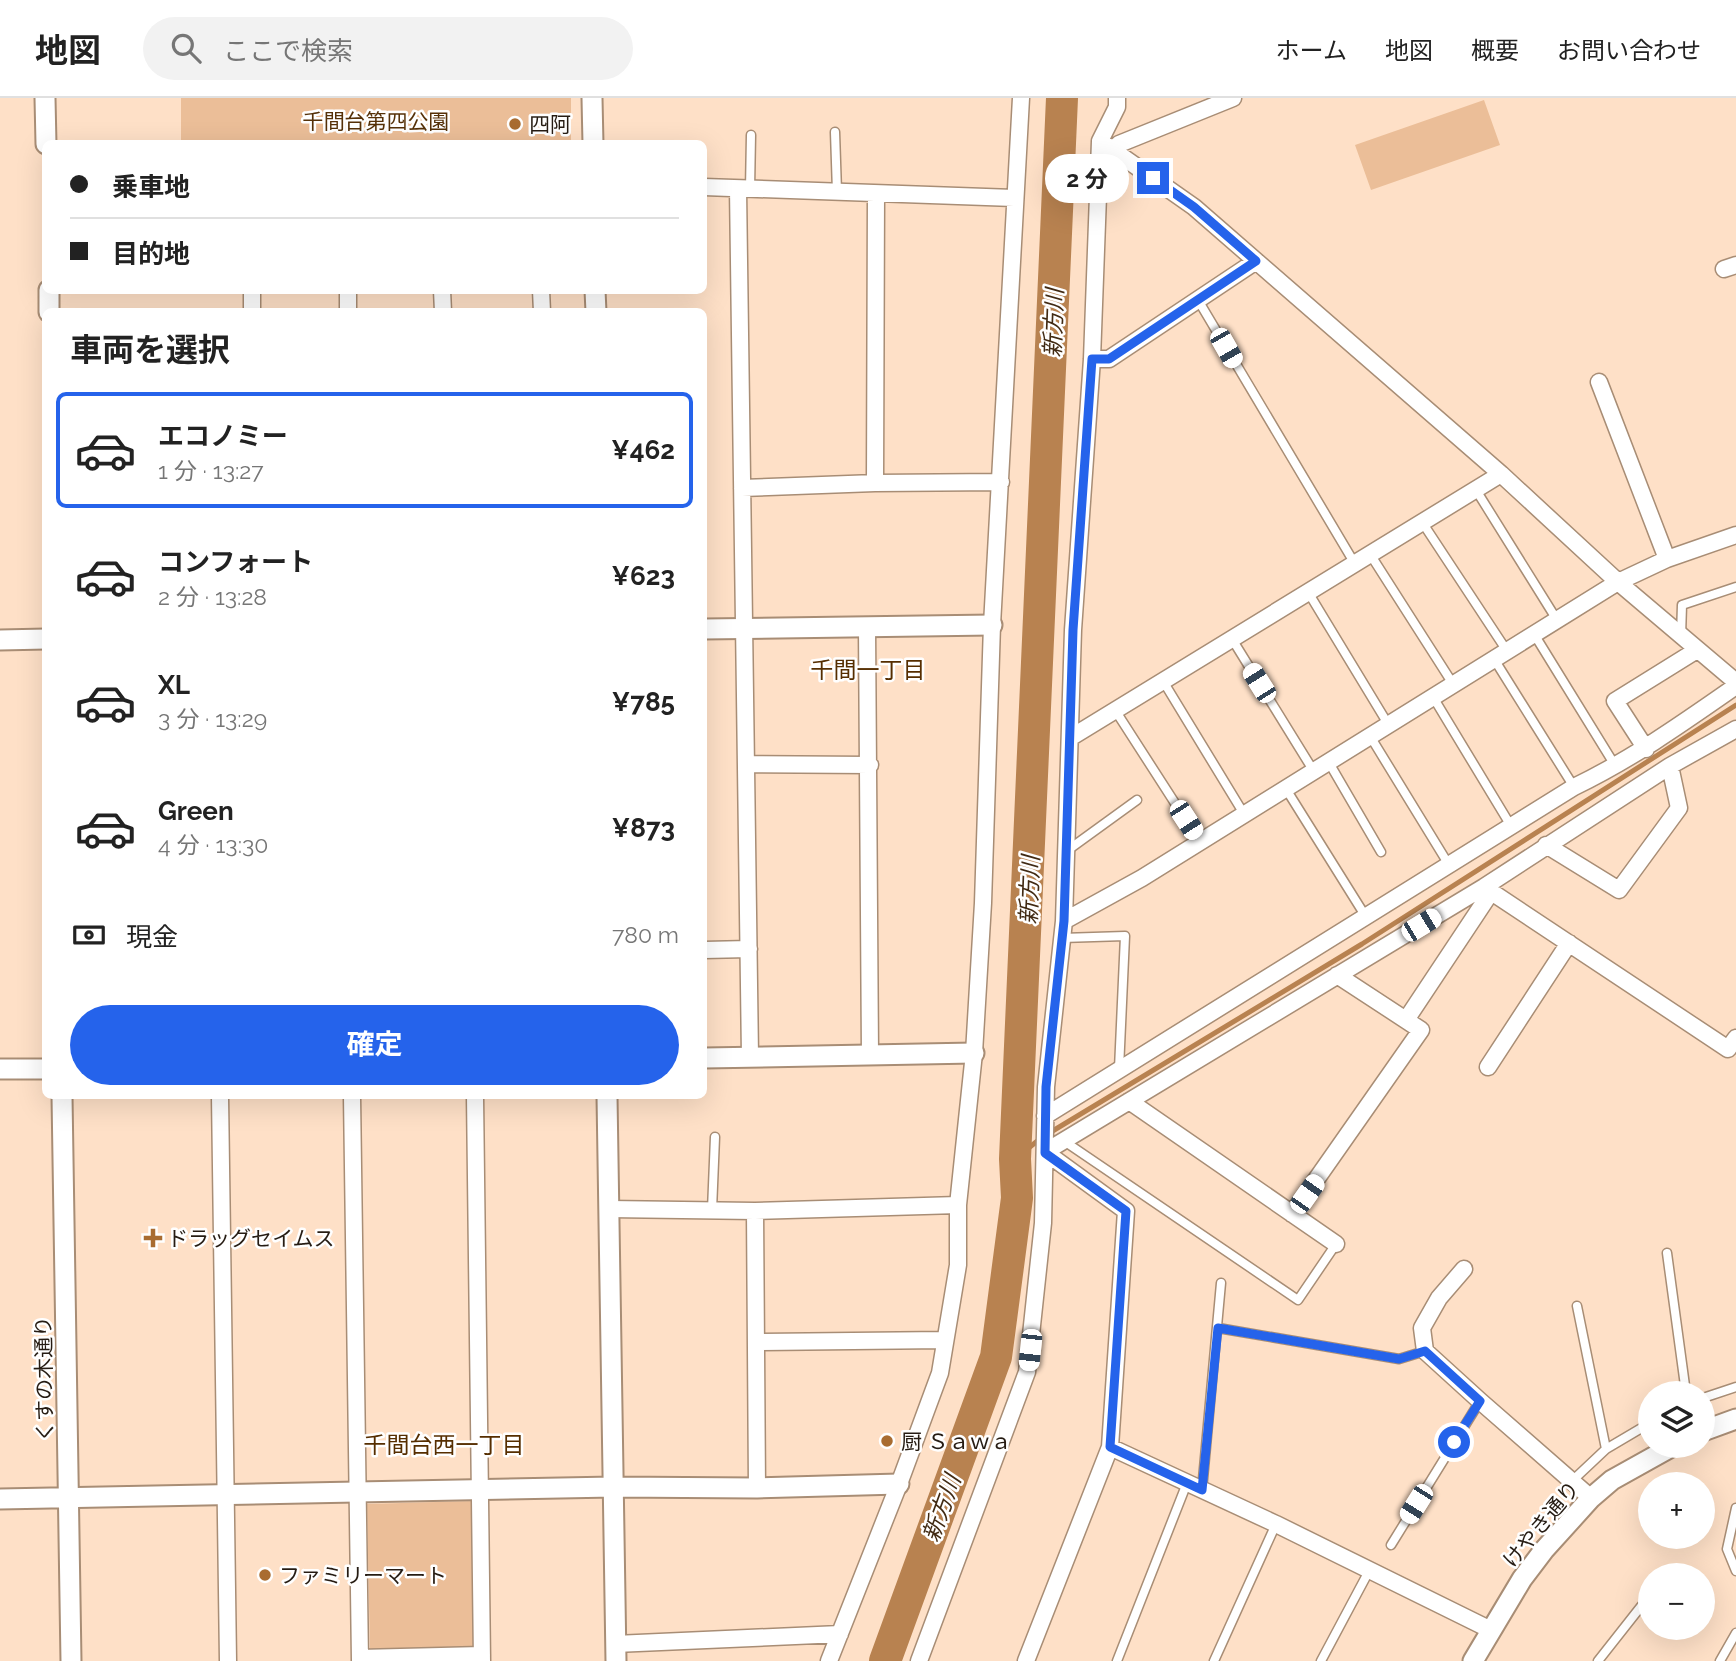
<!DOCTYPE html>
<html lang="ja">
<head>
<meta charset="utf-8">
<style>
	:root { --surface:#fff; --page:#f2f2f2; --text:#222; --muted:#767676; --line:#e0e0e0; --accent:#2563eb }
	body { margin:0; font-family:Raleway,"Noto Sans JP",sans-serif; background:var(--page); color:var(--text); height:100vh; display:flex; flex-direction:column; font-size:26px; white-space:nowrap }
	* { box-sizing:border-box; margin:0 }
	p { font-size:23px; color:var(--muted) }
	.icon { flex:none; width:38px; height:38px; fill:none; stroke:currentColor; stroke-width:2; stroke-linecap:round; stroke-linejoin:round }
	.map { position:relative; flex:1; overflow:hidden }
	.drawer { position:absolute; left:42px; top:210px; width:665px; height:791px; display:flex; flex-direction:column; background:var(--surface); border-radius:10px; box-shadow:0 7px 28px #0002 }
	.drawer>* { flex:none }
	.top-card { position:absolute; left:42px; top:42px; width:665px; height:154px; border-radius:10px; box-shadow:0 7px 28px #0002; display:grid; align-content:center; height:154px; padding:0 28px; background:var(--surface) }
	.fabs { position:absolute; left:1638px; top:1283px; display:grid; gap:14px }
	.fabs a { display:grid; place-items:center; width:77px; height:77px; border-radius:50%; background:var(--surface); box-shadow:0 7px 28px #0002; font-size:35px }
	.end { position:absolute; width:32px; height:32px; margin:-16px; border:9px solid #2563eb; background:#fff; box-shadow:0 0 0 4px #fff }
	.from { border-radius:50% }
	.bubble { position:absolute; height:49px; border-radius:24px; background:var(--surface); box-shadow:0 7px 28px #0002; font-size:23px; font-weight:700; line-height:49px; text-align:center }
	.car { position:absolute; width:21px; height:42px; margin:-21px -10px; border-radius:9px; box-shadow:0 0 5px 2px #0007; background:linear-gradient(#fff 24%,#345 0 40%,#fff 0 76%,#345 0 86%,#fff 0) }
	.top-card b { display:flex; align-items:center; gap:24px; height:66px; font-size:26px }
	.top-card b+b { border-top:2px solid var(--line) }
	.top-card i { width:18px; height:18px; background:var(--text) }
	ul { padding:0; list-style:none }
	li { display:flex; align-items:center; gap:21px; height:116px; margin:0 14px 10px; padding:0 14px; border:4px solid transparent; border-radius:10px }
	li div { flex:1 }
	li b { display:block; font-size:26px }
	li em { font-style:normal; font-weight:700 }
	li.active { border-color:var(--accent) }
	li>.icon { width:63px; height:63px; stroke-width:1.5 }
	h2 { padding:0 28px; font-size:32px; line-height:84px }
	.pay { display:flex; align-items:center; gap:18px; height:77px; padding:0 28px; font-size:26px }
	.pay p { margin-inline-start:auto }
	.action { display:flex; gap:14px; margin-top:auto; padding:14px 28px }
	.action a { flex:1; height:80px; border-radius:42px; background:var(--accent); color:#fff; font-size:28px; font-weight:700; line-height:80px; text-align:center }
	header { display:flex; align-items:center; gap:42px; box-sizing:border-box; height:98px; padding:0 35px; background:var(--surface); border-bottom:2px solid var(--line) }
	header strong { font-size:33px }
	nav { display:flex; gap:38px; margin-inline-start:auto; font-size:24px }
	.search { width:490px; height:63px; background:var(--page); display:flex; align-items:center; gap:18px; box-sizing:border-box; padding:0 24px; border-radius:38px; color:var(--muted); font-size:26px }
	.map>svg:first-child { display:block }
	.green { fill:#ebbe98 }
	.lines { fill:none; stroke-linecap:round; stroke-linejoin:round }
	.stream { stroke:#b88250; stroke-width:5 }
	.river { stroke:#b88250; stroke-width:32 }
	.service-casing { stroke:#a88d75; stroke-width:11 }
	.minor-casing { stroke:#a88d75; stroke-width:19 }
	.tertiary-casing { stroke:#a88d75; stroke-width:23 }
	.service { stroke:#fff; stroke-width:8 }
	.minor { stroke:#fff; stroke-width:16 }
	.tertiary { stroke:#fff; stroke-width:19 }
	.route { stroke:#2563eb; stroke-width:9 }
	.poi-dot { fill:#a96c30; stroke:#fff; stroke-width:2.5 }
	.labels { text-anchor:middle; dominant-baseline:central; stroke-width:5; stroke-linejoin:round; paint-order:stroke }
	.park-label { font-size:21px; fill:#563108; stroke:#fff }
	.poi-label { font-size:21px; fill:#261c13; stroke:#fff; text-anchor:start }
	.street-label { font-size:21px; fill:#261c13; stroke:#fff }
	.water-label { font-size:23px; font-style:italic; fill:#412a13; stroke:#fff }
	.neighbourhood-label { font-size:23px; fill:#562e00; stroke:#fff }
</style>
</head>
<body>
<header>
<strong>地図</strong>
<div class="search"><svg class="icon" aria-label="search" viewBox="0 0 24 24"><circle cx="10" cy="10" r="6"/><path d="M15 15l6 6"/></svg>ここで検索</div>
<nav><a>ホーム</a><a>地図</a><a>概要</a><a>お問い合わせ</a></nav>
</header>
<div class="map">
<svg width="1736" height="1563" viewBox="0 0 1736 1563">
	<rect width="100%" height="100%" fill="#fee0c7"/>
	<!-- green -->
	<path class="green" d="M 181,0 L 571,0 L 571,45 L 181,45 Z
		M 1484,2 L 1500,47 L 1371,92 L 1355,47 Z
		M 472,1403 L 475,1552 L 370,1554 L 367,1406 Z"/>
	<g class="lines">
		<!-- stream -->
		<path class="stream" d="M 1015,1061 L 1041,1040 L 1362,846 L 1736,607"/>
		<!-- river -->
		<path class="river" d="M 885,1563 L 996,1259 L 1017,1100 L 1015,1061 L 1062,0"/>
		<!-- service casing -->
		<g class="service-casing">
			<path id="service" d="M 835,34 L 837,94
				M 750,91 L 751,37
				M 1198,202 L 1355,466
				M 1476,392 L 1557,522
				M 1422,424 L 1507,553
				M 1370,456 L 1453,586
				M 1308,494 L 1388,626
				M 1534,536 L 1616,669
				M 1681,538 L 1682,507 L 1736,489
				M 1232,541 L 1313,672
				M 1494,561 L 1574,689
				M 1163,583 L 1244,716
				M 1433,599 L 1511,728
				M 1115,612 L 1200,744
				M 1370,638 L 1449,767
				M 1328,663 L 1381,754
				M 1286,691 L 1366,819
				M 1068,752 L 1137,702
				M 1062,840 L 1125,838 L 1119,971
				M 1064,1043 L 1298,1202 L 1336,1146
				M 712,1112 L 715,1039
				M 1667,1155 L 1686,1295
				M 1577,1208 L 1606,1351
				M 1218,1230 L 1399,1261 L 1425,1253
				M 1703,1300 L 1736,1289
				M 1572,1383 L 1606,1351 L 1650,1325
				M 1202,1392 L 1221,1185
				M 1736,1410 L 1727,1451 L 1736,1473
				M 1391,1447 L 1480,1303
				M 1117,1563 L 1187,1385
				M 1214,1563 L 1276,1426
				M 1321,1563 L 1369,1473
				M 1598,1563 L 1650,1497
				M 1720,1563 L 1736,1535"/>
		</g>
		<!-- minor casing -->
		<g class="minor-casing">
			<path id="minor" d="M 1100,43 L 1194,109 L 1501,376 L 1618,484 L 1736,584
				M 1112,52 L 1119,46 L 1233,0
				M 704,89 L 1014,100
				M 738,91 L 750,959
				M 1724,171 L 1736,167
				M 252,192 L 252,214
				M 348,192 L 348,214
				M 442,192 L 443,214
				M 541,192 L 542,214
				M 1092,261 L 1109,261 L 1256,163
				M 1599,284 L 1667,461
				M 875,385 L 876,96
				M 742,390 L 875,385 L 1001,384
				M 867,529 L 870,957
				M 1070,640 L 1501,376
				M 1646,651 L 1615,603 L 1697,552
				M 746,666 L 870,667
				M 1546,747 L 1619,792 L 1679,710 L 1670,668
				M 1484,789 L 1728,951 L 1736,940
				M 1064,823 L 1142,780 L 1618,484 L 1667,461 L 1736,437
				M 704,852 L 749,851
				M 1406,922 L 1491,794
				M 1488,969 L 1569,845
				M 220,998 L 228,1563
				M 352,998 L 360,1563
				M 475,998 L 482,1563
				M 1129,1003 L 1336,1146
				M 1045,1018 L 1574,689 C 1632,661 1683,625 1736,588
				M 1045,1054 L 1484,789 L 1670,668 L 1736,631
				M 609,1111 L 755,1113 L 958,1107
				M 755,1113 L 757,1390
				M 1292,1116 L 1421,932 L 1337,877
				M 1464,1171 L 1439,1200 L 1422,1230 L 1425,1253 L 1480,1303 L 1591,1400
				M 756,1244 L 944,1242
				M 1110,1349 L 1276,1426 L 1491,1532
				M 615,1546 L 840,1536
				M 360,1560 L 482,1557
				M 829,1563 L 899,1386 L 940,1275 L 958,1167 L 958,1107 L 974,955 L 983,805 L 992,527 L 1021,0
				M 919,1563 L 1027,1274 L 1043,1125 L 1046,989 L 1064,823 L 1073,532 L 1092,261 L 1100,43 L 1117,9 L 1117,0
				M 1026,1563 L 1110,1349 L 1126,1113 L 1045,1054"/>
		</g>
		<!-- tertiary casing -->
		<g class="tertiary-casing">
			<path id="tertiary" d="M 45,0 L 46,46
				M 592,0 L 593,46
				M 49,192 L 49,214
				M 595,192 L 596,214
				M 704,531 L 992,527
				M 0,542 L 46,541
				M 704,960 L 974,955
				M 0,971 L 46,971
				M 62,998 L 71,1563
				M 607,998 L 616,1563
				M 1703,1333 L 1736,1321
				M 0,1401 L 613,1389 L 757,1390 L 899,1386
				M 1473,1563 L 1522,1481 L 1544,1452 L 1591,1400 L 1612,1382 L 1673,1348"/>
		</g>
		<!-- service -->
		<use href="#service" class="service"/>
		<!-- minor -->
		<use href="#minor" class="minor"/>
		<!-- tertiary -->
		<use href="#tertiary" class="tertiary"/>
	</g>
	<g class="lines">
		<!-- route -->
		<path class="route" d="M 1153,80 L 1194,109 L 1256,163 L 1109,261 L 1092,261 L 1073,532 L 1064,823 L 1046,989 L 1045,1055 L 1126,1113 L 1110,1349 L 1202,1392 L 1218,1230 L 1399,1261 L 1425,1253 L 1480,1303 L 1454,1344"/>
	</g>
	<!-- markers -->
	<g class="poi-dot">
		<circle cx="515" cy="26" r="7"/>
		<path d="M149.5 1129.5h7v7h7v7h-7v7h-7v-7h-7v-7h7z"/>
		<circle cx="887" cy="1343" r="7"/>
		<circle cx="265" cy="1477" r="7"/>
	</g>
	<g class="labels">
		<!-- park labels -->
		<g class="park-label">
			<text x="376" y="23">千間台第四公園</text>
		</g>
		<!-- poi labels -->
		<g class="poi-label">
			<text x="529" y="26">四阿</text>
			<text x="167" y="1140">ドラッグセイムス</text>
			<text x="901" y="1343">厨 Ｓａｗａ</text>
			<text x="279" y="1477">ファミリーマート</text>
		</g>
		<!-- street labels -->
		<g class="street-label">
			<text transform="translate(44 1281) rotate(-91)">くすの木通り</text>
			<text transform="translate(1541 1426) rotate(-50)">けやき通り</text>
		</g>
		<!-- water labels -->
		<g class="water-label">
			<text transform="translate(1053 225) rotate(-88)">新方川</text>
			<text transform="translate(1029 792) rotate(-88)">新方川</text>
			<text transform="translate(941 1410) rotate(-70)">新方川</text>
		</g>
		<!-- neighbourhood labels -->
		<g class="neighbourhood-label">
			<text x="868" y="571">千間一丁目</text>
			<text x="444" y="1346">千間台西一丁目</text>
		</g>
	</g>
</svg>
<div class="fabs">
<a><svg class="icon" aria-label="layers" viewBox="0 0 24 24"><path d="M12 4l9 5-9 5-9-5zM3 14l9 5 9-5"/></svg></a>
<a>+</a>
<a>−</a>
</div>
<i class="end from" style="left:1454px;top:1344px"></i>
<i class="end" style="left:1153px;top:80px"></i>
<div class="bubble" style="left:1045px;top:56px;width:84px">2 分</div>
<i class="car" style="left:1226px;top:250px;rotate:150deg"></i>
<i class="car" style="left:1259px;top:585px;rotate:328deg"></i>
<i class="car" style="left:1186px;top:722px;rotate:147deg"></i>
<i class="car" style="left:1421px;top:827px;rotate:59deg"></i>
<i class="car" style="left:1307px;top:1096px;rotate:35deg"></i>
<i class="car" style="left:1030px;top:1252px;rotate:186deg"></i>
<i class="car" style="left:1416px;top:1406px;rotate:212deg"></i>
<div class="top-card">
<b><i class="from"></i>乗車地</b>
<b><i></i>目的地</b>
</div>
<section class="drawer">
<h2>車両を選択</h2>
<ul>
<li class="active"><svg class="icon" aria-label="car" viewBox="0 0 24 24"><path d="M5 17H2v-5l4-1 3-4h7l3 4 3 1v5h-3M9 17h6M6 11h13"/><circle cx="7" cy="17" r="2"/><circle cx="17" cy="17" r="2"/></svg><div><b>エコノミー</b><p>1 分 · 13:27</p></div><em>¥462</em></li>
<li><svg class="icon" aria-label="car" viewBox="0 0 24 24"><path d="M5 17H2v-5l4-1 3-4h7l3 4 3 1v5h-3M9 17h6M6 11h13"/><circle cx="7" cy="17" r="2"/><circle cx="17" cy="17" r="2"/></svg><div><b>コンフォート</b><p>2 分 · 13:28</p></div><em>¥623</em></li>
<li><svg class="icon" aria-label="car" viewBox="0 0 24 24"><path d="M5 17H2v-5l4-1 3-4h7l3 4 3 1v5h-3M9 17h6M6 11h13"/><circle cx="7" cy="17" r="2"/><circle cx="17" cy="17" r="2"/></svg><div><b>XL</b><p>3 分 · 13:29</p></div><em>¥785</em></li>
<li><svg class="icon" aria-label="car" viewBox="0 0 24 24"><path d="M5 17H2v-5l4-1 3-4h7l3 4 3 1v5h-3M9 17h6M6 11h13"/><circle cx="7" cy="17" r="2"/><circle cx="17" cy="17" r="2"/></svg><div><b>Green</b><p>4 分 · 13:30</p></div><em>¥873</em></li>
</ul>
<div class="pay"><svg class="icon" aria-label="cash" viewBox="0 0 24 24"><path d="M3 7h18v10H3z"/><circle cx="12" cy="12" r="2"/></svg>現金<p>780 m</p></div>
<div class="action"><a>確定</a></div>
</section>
</div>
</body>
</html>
